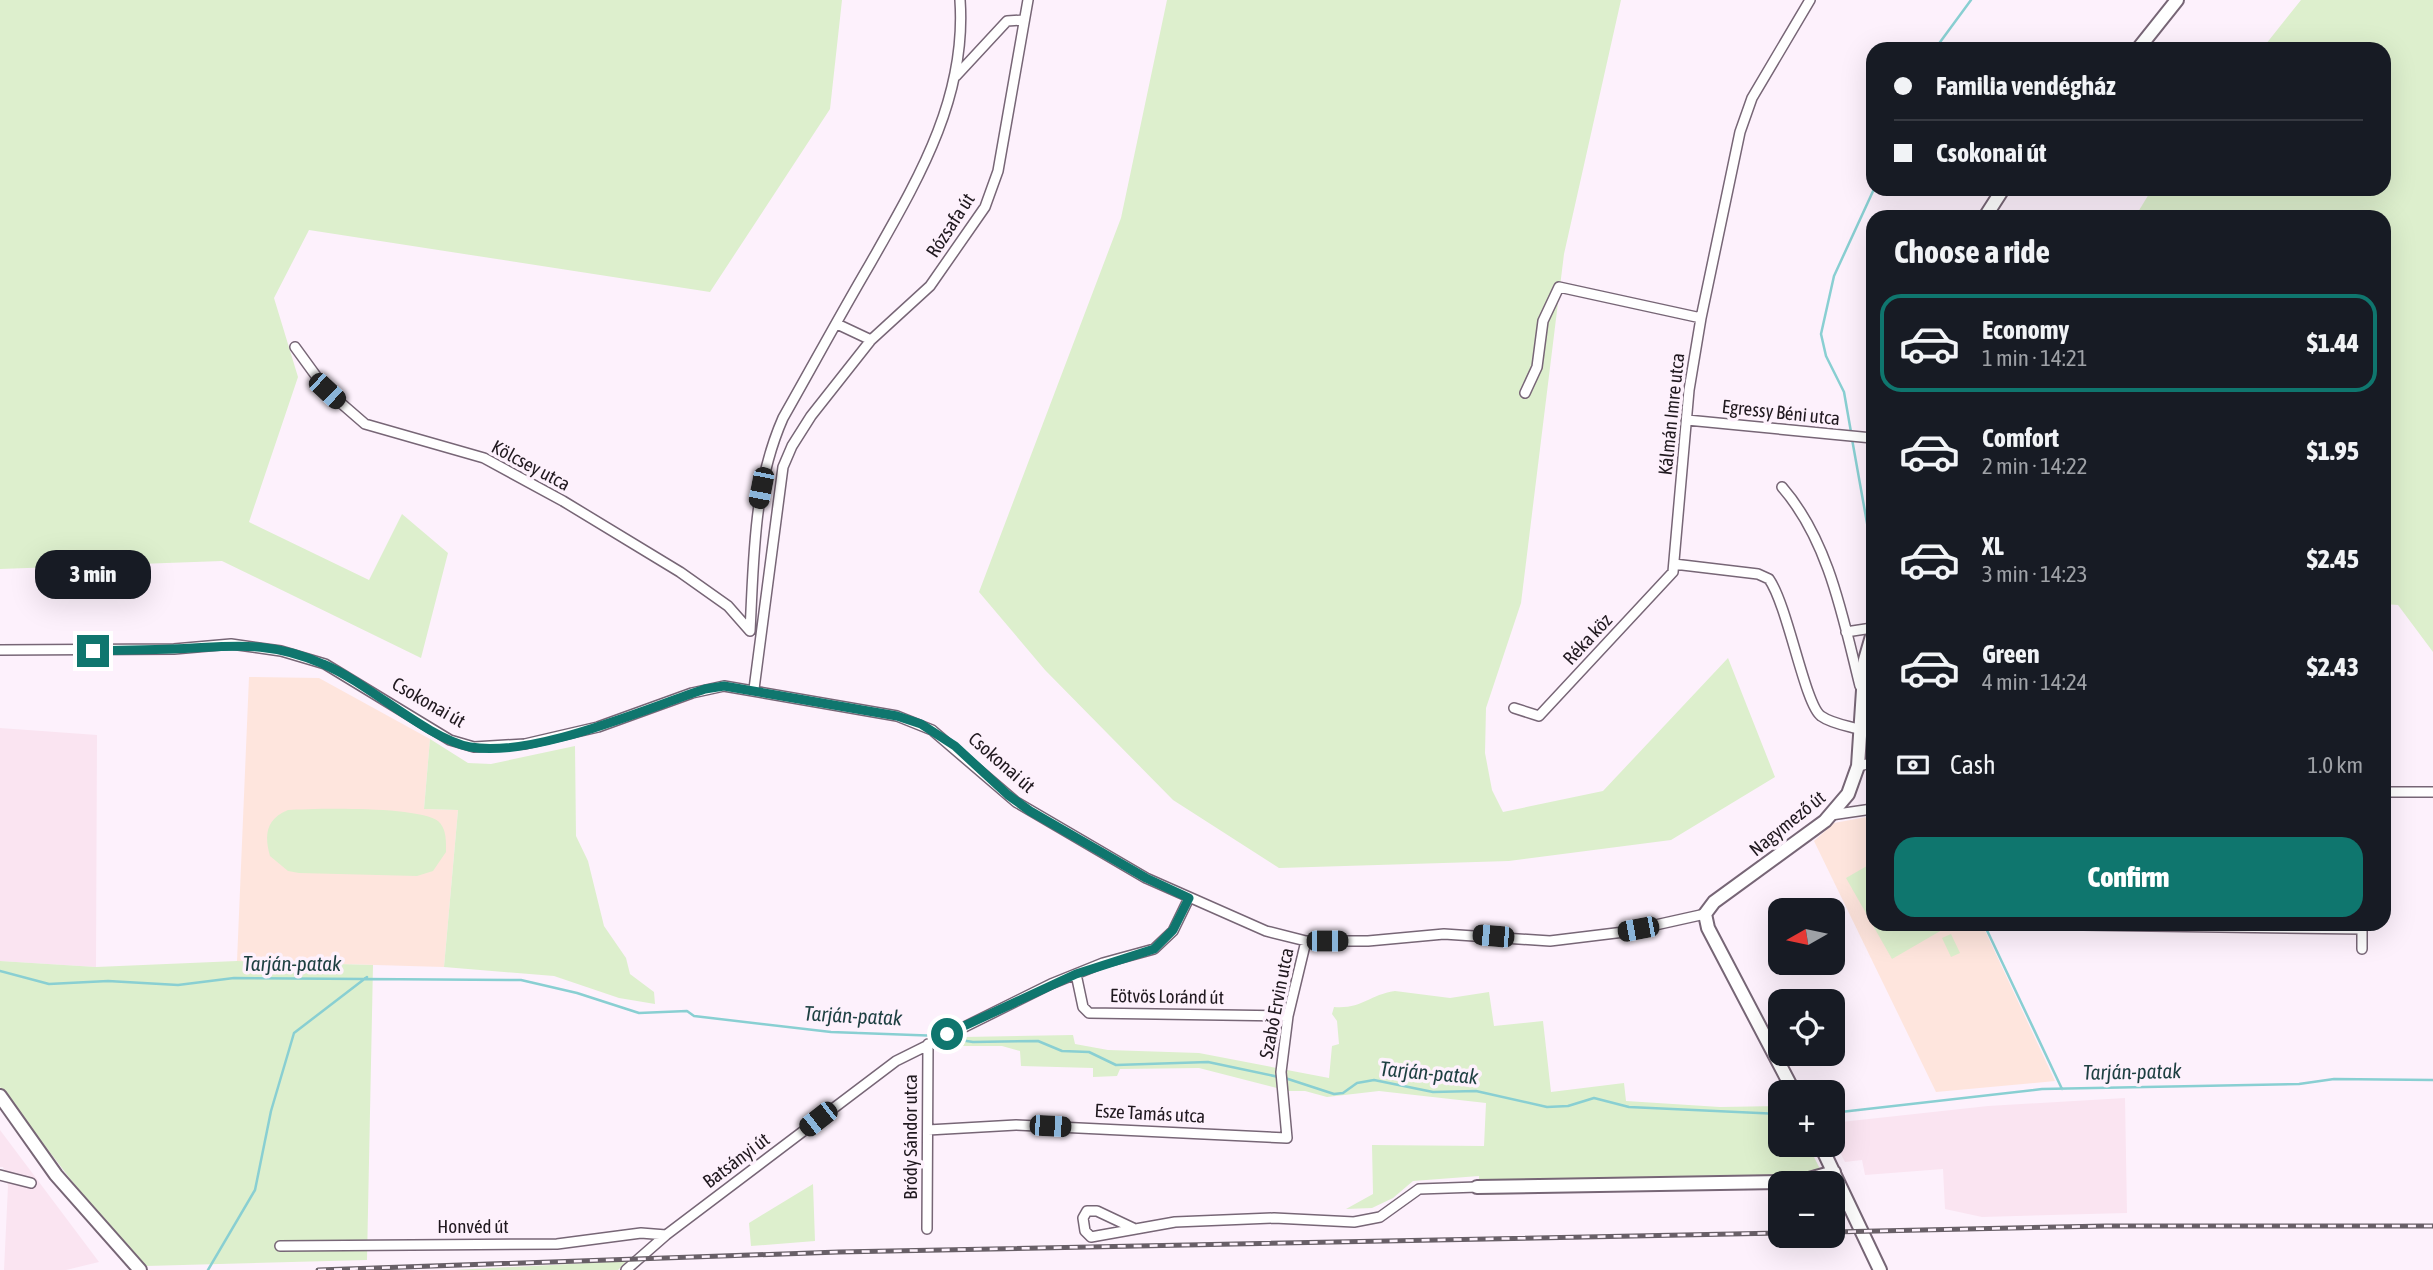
<!DOCTYPE html>
<html lang="en">
<head>
<meta charset="utf-8">
<style>
	:root { --surface:#171b24; --page:#20242c; --text:#f1f3f6; --muted:#9ea1a6; --line:#363941; --accent:#0f766e }
	body { margin:0; font-family:"Asap Condensed",sans-serif; background:var(--page); color:var(--text); height:100vh; display:flex; flex-direction:column; font-size:26px; white-space:nowrap }
	* { box-sizing:border-box; margin:0 }
	p { font-size:23px; color:var(--muted) }
	.icon { flex:none; width:38px; height:38px; fill:none; stroke:currentColor; stroke-width:2; stroke-linecap:round; stroke-linejoin:round }
	.map { position:relative; flex:1; overflow:hidden }
	.details { position:absolute; left:1866px; top:210px; width:525px; height:721px; display:flex; flex-direction:column; background:var(--surface); border-radius:21px; box-shadow:0 7px 28px #0002 }
	.details>* { flex:none }
	.guide { position:absolute; left:1866px; top:42px; width:525px; height:154px; border-radius:21px; box-shadow:0 7px 28px #0002; display:grid; align-content:center; height:154px; padding:0 28px; background:var(--surface) }
	.needle { width:46px; rotate:261deg }
	.controls { position:absolute; left:1768px; top:898px; display:grid; gap:14px }
	.controls a { display:grid; place-items:center; width:77px; height:77px; border-radius:14px; background:var(--surface); box-shadow:0 7px 28px #0002; font-size:35px }
	.end { position:absolute; width:32px; height:32px; margin:-16px; border:9px solid #0f766e; background:#fff; box-shadow:0 0 0 4px #fff }
	.from { border-radius:50% }
	.bubble { position:absolute; height:49px; border-radius:21px; background:var(--surface); box-shadow:0 7px 28px #0002; font-size:23px; font-weight:800; line-height:49px; text-align:center }
	.car { position:absolute; width:21px; height:42px; margin:-21px -10px; border-radius:9px; box-shadow:0 0 5px 2px #0007; background:linear-gradient(#222 24%,#8ab4d8 0 40%,#222 0 76%,#8ab4d8 0 86%,#222 0) }
	.guide b { display:flex; align-items:center; gap:24px; height:66px; font-size:26px }
	.guide b+b { border-top:2px solid var(--line) }
	.guide i { width:18px; height:18px; background:var(--text) }
	ul { padding:0; list-style:none }
	li { display:flex; align-items:center; gap:21px; height:98px; margin:0 14px 10px; padding:0 14px; border:4px solid transparent; border-radius:21px }
	li div { flex:1 }
	li b { display:block; font-size:26px }
	li em { font-style:normal; font-weight:800 }
	li.current { border-color:var(--accent) }
	li>.icon { width:63px; height:63px; stroke-width:1.5 }
	h2 { padding:0 28px; font-size:32px; line-height:84px }
	.pay { display:flex; align-items:center; gap:18px; height:77px; padding:0 28px; font-size:26px }
	.pay p { margin-inline-start:auto }
	.cta { display:flex; gap:14px; margin-top:auto; padding:14px 28px }
	.cta a { flex:1; height:80px; border-radius:21px; background:var(--accent); color:#fff; font-size:28px; font-weight:800; line-height:80px; text-align:center }
	.map>svg:first-child { display:block }
	.commercial { fill:#fae4f1 }
	.education { fill:#fee5dd }
	.green { fill:#ddefcd }
	.lines { fill:none; stroke-linecap:round; stroke-linejoin:round }
	.stream { stroke:#89cfd2; stroke-width:2.5 }
	.street-casing { stroke:#776676; stroke-width:12 }
	.secondary-casing { stroke:#776676; stroke-width:16 }
	.street { stroke:#fff; stroke-width:9 }
	.secondary { stroke:#fff; stroke-width:12 }
	.rail-casing { stroke:#685f67; stroke-width:5 }
	.rail { stroke:#fdf1fc; stroke-width:2.5; stroke-dasharray:8; stroke-linecap:butt }
	.route { stroke:#0f766e; stroke-width:9 }
	.labels { text-anchor:middle; dominant-baseline:central; stroke-width:7; stroke-linejoin:round; paint-order:stroke }
	.street-label { font-size:19px; fill:#20191f; stroke:#fdf1fc }
	.water-label { font-size:21px; font-style:italic; fill:#1d3f41; stroke:#fdf1fc }
</style>
</head>
<body>
<div class="map">
<svg width="2433" height="1270" viewBox="0 0 2433 1270">
	<rect width="100%" height="100%" fill="#fdf1fc"/>
	<!-- commercial -->
	<path class="commercial" d="M 0,728 L 97,735 L 96,967 L 0,961 Z
		M 2125,1098 L 2127,1213 L 1982,1217 L 1945,1209 L 1943,1169 L 1865,1175 L 1862,1160 L 1845,1162 L 1832,1137 L 1832,1123 L 1988,1106 Z
		M 0,1130 L 99,1262 L 66,1270 L 4,1270 L 8,1186 L 3,1167 L 0,1167 Z"/>
	<!-- education -->
	<path class="education" d="M 249,677 L 319,678 L 430,739 L 424,809 L 458,810 L 444,967 L 237,961 Z
		M 1872,816 L 1872,924 L 1982,924 L 2055,1081 L 1936,1092 L 1814,841 L 1834,823 Z"/>
	<!-- green -->
	<path class="green" d="M 0,0 L 842,0 L 830,109 L 710,292 L 309,230 L 274,298 L 298,377 L 249,522 L 369,580 L 402,514 L 448,553 L 421,658 L 222,561 L 0,569 Z
		M 1167,0 L 1621,0 L 1564,254 L 1521,603 L 1486,708 L 1485,753 L 1492,790 L 1503,812 L 1603,791 L 1728,658 L 1775,777 L 1671,840 L 1509,861 L 1279,868 L 1173,800 L 1045,670 L 979,592 L 1121,218 Z
		M 2301,0 L 2433,0 L 2433,652 L 2398,605 L 2384,604 L 2384,217 L 2135,217 L 2152,189 L 2384,189 L 2384,49 L 2262,49 Z
		M 430,739 L 468,763 L 491,764 L 575,746 L 576,836 L 588,861 L 604,926 L 626,958 L 630,974 L 654,992 L 655,1004 L 619,998 L 554,976 L 444,967 L 458,810 L 424,809 Z
		M 288,810 C 316,808 419,806 438,821 C 447,829 446,842 446,852 L 433,871 L 417,876 L 299,873 L 288,871 L 270,856 C 264,835 266,819 288,810 Z
		M 1872,863 L 1872,924 L 1939,924 L 1942,930 L 1892,959 L 1846,878 Z
		M 1951,934 L 1960,953 L 1951,957 L 1942,938 Z
		M 0,961 L 96,967 L 237,961 L 373,965 L 367,1260 L 146,1266 L 100,1218 L 0,1087 Z
		M 1395,991 L 1450,998 L 1489,992 L 1494,1026 L 1543,1021 L 1551,1092 L 1624,1083 L 1626,1101 L 1720,1107 L 1780,1106 L 1780,1144 L 1808,1145 L 1827,1183 L 1780,1183 L 1780,1187 L 1478,1195 L 1479,1176 L 1413,1181 L 1393,1198 L 1372,1208 L 1346,1209 L 1373,1194 L 1372,1145 L 1484,1146 L 1486,1103 L 1379,1091 L 1327,1097 L 1305,1091 L 1289,1091 L 1199,1068 L 1120,1069 L 1117,1076 L 1093,1077 L 1093,1068 L 1021,1066 L 1020,1051 L 1002,1046 L 938,1046 L 964,1037 L 1073,1035 L 1075,1044 L 1108,1050 L 1199,1053 L 1329,1078 L 1332,1046 L 1339,1044 L 1337,1021 L 1332,1014 L 1334,1007 C 1363,1009 1368,995 1395,991 Z
		M 813,1184 L 815,1241 L 751,1246 L 749,1223 Z
		M 627,1261 L 618,1270 L 454,1270 Z"/>
	<g class="lines">
		<!-- stream -->
		<path class="stream" d="M 1935,49 L 1971,0
			M 1851,432 L 1844,392 L 1826,356 L 1821,334 L 1834,276 L 1874,189
			M 1852,439 L 1872,551
			M 1984,924 L 2062,1089
			M 0,971 L 49,984 L 108,981 L 178,985 L 234,978 L 521,980 L 577,993 L 639,1013 L 687,1011 L 694,1016 L 831,1032 L 941,1036
			M 947,1038 L 973,1042 L 1038,1041 L 1062,1051 L 1089,1052 L 1116,1065 L 1208,1062 L 1279,1077
			M 1285,1078 L 1334,1094 L 1343,1093 L 1357,1083 L 1374,1080 L 1433,1092 L 1476,1091 L 1547,1107 L 1568,1106 L 1594,1098 L 1629,1107 L 1780,1114
			M 1832,1113 L 2042,1089 L 2299,1084 L 2334,1079 L 2433,1080
			M 208,1270 L 255,1190 L 271,1111 L 294,1033 L 367,977"/>
		<!-- street casing -->
		<g class="street-casing">
			<path id="street" d="M 956,76 L 1007,21 L 1024,20
				M 837,324 L 871,340
				M 295,347 L 327,391 L 365,424 L 484,458 L 563,501 L 680,572 L 728,606 L 750,631
				M 1525,393 L 1537,367 L 1543,321 L 1559,287 L 1701,318
				M 1687,420 L 1872,438
				M 1782,487 C 1829,541 1843,618 1860,686
				M 1674,564 L 1758,574 L 1769,579 C 1788,606 1805,705 1821,716 C 1832,724 1849,726 1862,730
				M 750,631 C 754,558 753,486 783,418 C 812,367 840,315 870,264 C 917,181 967,99 960,0
				M 1846,632 L 1872,628
				M 0,650 L 174,649 L 231,644 L 281,651 L 325,664 L 450,740 L 474,747 L 525,744 L 598,727 L 692,693 L 724,686 L 897,716 L 932,730 L 1016,802 L 1146,878 L 1266,931 L 1306,941 L 1368,941 L 1444,934 L 1550,941 L 1624,932 L 1705,914
				M 754,689 L 783,467 L 792,446 L 811,416 L 871,340 L 930,286 L 985,207 L 998,171 L 1028,0
				M 1514,708 L 1539,716 L 1673,572 L 1689,390 L 1701,318 L 1740,132 L 1752,98 L 1810,0
				M 1858,766 L 1872,763
				M 2384,792 L 2433,792
				M 1831,815 L 1872,809
				M 2014,924 L 2362,929 L 2362,924
				M 2362,949 L 2362,929
				M 1076,974 L 1083,1007 L 1089,1013 L 1288,1016
				M 928,1130 L 1016,1125 L 1287,1138 L 1281,1072 L 1288,1016 L 1306,941
				M 0,1175 L 31,1183
				M 1133,1228 L 1097,1211 L 1087,1211 L 1083,1218 L 1085,1231 L 1091,1237 L 1175,1222 L 1274,1218 L 1354,1222 L 1380,1217 L 1419,1189 L 1477,1187
				M 927,1229 L 928,1044
				M 280,1246 L 557,1244 L 641,1233 L 666,1235
				M 626,1270 L 666,1235 L 896,1061 L 1051,984 L 1103,963 L 1154,949 L 1173,931 L 1189,898"/>
		</g>
		<!-- secondary casing -->
		<g class="secondary-casing">
			<path id="secondary" d="M 2138,49 L 2177,0
				M 1985,217 L 2003,189
				M 1794,1092 L 1708,928 L 1705,914 L 1714,902 L 1825,821 L 1848,794 L 1858,766 L 1865,660 L 1872,636
				M 0,1096 L 56,1175 L 140,1270
				M 1820,1144 L 1880,1270
				M 1477,1187 L 1784,1182 L 1809,1179 L 1834,1172"/>
		</g>
		<!-- street -->
		<use href="#street" class="street"/>
		<!-- secondary -->
		<use href="#secondary" class="secondary"/>
		<!-- rail casing -->
		<g class="rail-casing">
			<path id="rail" d="M 1832,1232 L 2106,1226 L 2433,1226
				M 318,1270 L 839,1252 L 1780,1233"/>
		</g>
		<!-- rail -->
		<use href="#rail" class="rail"/>
	</g>
	<g class="lines">
		<!-- route -->
		<path class="route" d="M 93,651 C 119,650 146,650 172,649 C 231,647 266,639 323,664 C 367,682 428,739 470,747 C 534,758 644,709 705,689 L 724,686 L 897,716 L 921,724 L 955,746 L 1008,795 L 1030,811 L 1146,878 L 1189,898 L 1173,930 L 1154,949 L 1076,974 L 947,1034"/>
	</g>
	<g class="labels">
		<!-- street labels -->
		<g class="street-label">
			<text transform="translate(950 225) rotate(-57)">Rózsafa út</text>
			<text transform="translate(1781 412) rotate(6)">Egressy Béni utca</text>
			<text transform="translate(1671 414) rotate(-84)">Kálmán Imre utca</text>
			<text transform="translate(531 465) rotate(28)">Kölcsey utca</text>
			<text transform="translate(1587 639) rotate(-47)">Réka köz</text>
			<text transform="translate(429 702) rotate(30)">Csokonai út</text>
			<text transform="translate(1002 762) rotate(41)">Csokonai út</text>
			<text transform="translate(1787 823) rotate(-39)">Nagymező út</text>
			<text transform="translate(1167 996) rotate(1)">Eötvös Loránd út</text>
			<text transform="translate(1276 1003) rotate(-79)">Szabó Ervin utca</text>
			<text transform="translate(1150 1113) rotate(3)">Esze Tamás utca</text>
			<text transform="translate(910 1137) rotate(-90)">Bródy Sándor utca</text>
			<text transform="translate(736 1160) rotate(-37)">Batsányi út</text>
			<text x="473" y="1226">Honvéd út</text>
		</g>
		<!-- water labels -->
		<g class="water-label">
			<text x="292" y="963">Tarján-patak</text>
			<text transform="translate(853 1015) rotate(3)">Tarján-patak</text>
			<text transform="translate(2132 1071) rotate(-1)">Tarján-patak</text>
			<text transform="translate(1429 1072) rotate(5)">Tarján-patak</text>
		</g>
	</g>
</svg>
<div class="controls">
<a><svg class="needle" viewBox="-14 -14 28 28"><path d="M0-13l5 13h-10z" fill="#e53935"/><path d="M0 13l5-13h-10z" fill="#9ea1a6"/></svg></a>
<a><svg class="icon" aria-label="locate" viewBox="0 0 24 24"><circle cx="12" cy="12" r="6"/><path d="M12 2v4M12 18v4M2 12h4M18 12h4"/></svg></a>
<a>+</a>
<a>−</a>
</div>
<i class="end from" style="left:947px;top:1034px"></i>
<i class="end" style="left:93px;top:651px"></i>
<div class="bubble" style="left:35px;top:550px;width:116px">3 min</div>
<i class="car" style="left:327px;top:391px;rotate:133deg"></i>
<i class="car" style="left:761px;top:488px;rotate:191deg"></i>
<i class="car" style="left:1638px;top:929px;rotate:259deg"></i>
<i class="car" style="left:1493px;top:936px;rotate:275deg"></i>
<i class="car" style="left:1327px;top:941px;rotate:90deg"></i>
<i class="car" style="left:818px;top:1119px;rotate:232deg"></i>
<i class="car" style="left:1050px;top:1126px;rotate:93deg"></i>
<div class="guide">
<b><i class="from"></i>Familia vendégház</b>
<b><i></i>Csokonai út</b>
</div>
<section class="details">
<h2>Choose a ride</h2>
<ul>
<li class="current"><svg class="icon" aria-label="car" viewBox="0 0 24 24"><path d="M5 17H2v-5l4-1 3-4h7l3 4 3 1v5h-3M9 17h6M6 11h13"/><circle cx="7" cy="17" r="2"/><circle cx="17" cy="17" r="2"/></svg><div><b>Economy</b><p>1 min · 14:21</p></div><em>$1.44</em></li>
<li><svg class="icon" aria-label="car" viewBox="0 0 24 24"><path d="M5 17H2v-5l4-1 3-4h7l3 4 3 1v5h-3M9 17h6M6 11h13"/><circle cx="7" cy="17" r="2"/><circle cx="17" cy="17" r="2"/></svg><div><b>Comfort</b><p>2 min · 14:22</p></div><em>$1.95</em></li>
<li><svg class="icon" aria-label="car" viewBox="0 0 24 24"><path d="M5 17H2v-5l4-1 3-4h7l3 4 3 1v5h-3M9 17h6M6 11h13"/><circle cx="7" cy="17" r="2"/><circle cx="17" cy="17" r="2"/></svg><div><b>XL</b><p>3 min · 14:23</p></div><em>$2.45</em></li>
<li><svg class="icon" aria-label="car" viewBox="0 0 24 24"><path d="M5 17H2v-5l4-1 3-4h7l3 4 3 1v5h-3M9 17h6M6 11h13"/><circle cx="7" cy="17" r="2"/><circle cx="17" cy="17" r="2"/></svg><div><b>Green</b><p>4 min · 14:24</p></div><em>$2.43</em></li>
</ul>
<div class="pay"><svg class="icon" aria-label="cash" viewBox="0 0 24 24"><path d="M3 7h18v10H3z"/><circle cx="12" cy="12" r="2"/></svg>Cash<p>1.0 km</p></div>
<div class="cta"><a>Confirm</a></div>
</section>
</div>
</body>
</html>
